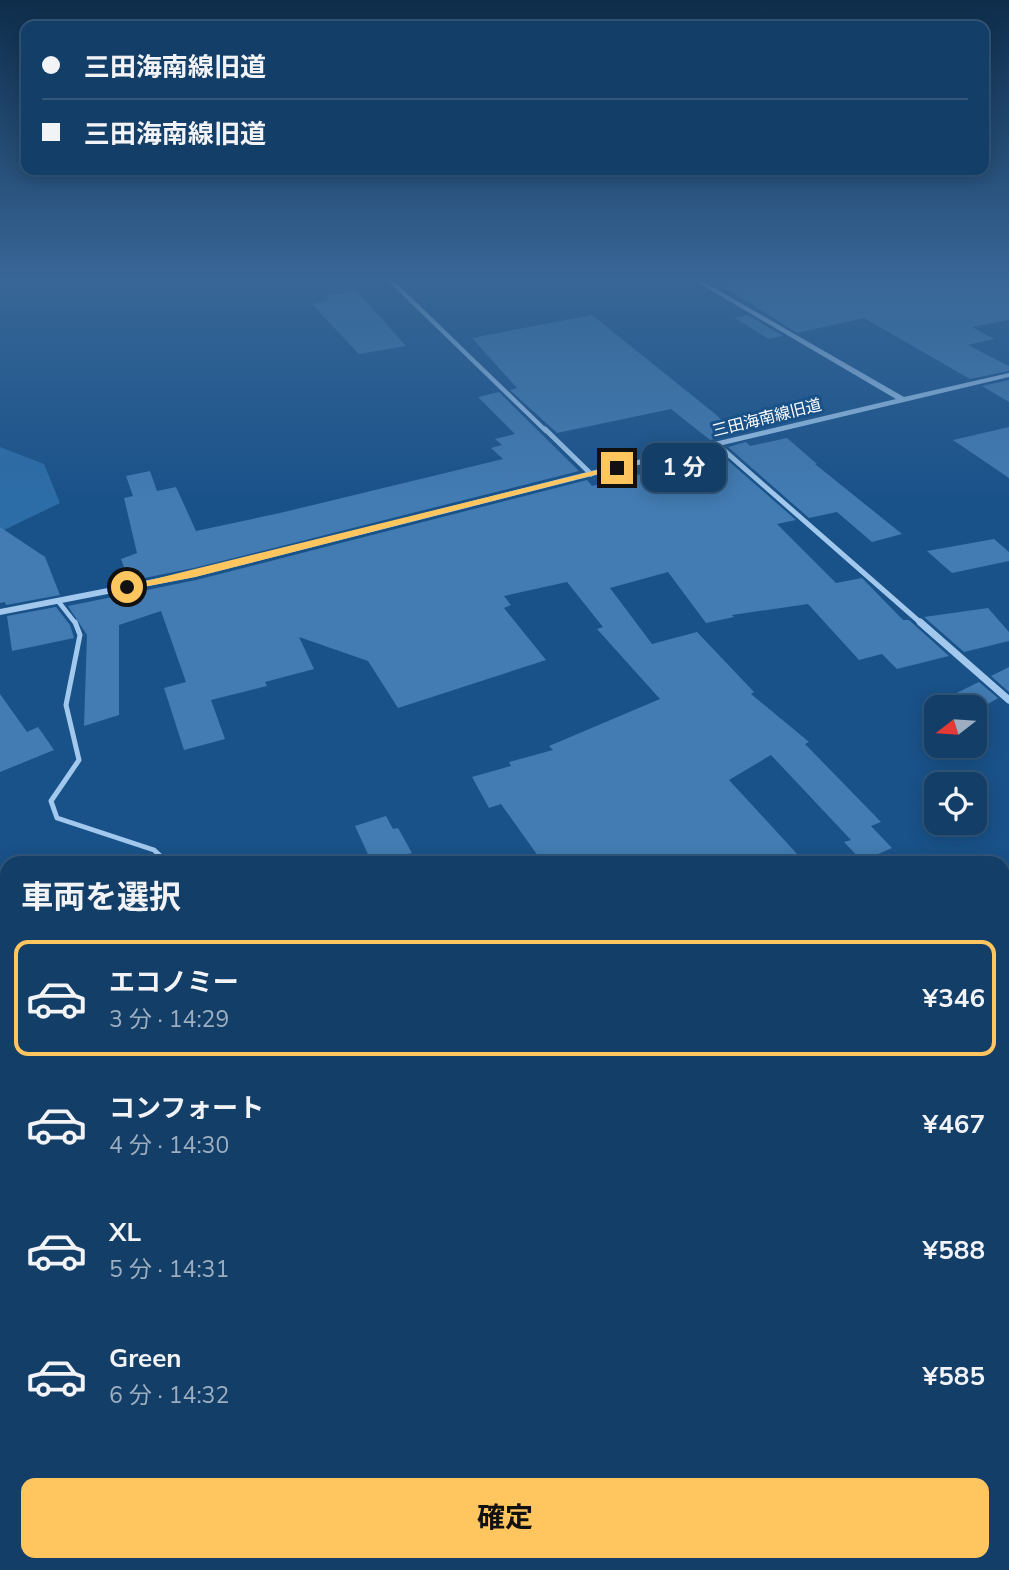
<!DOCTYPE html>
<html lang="ja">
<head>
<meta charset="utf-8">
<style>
	:root { --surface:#133e67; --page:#1c456d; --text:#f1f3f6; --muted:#9daec0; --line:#32577b; --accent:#ffc55e }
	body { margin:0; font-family:"Nunito Sans","Noto Sans JP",sans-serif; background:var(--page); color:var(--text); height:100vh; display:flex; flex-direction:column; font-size:26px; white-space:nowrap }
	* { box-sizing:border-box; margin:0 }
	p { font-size:23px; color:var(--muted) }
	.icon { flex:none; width:38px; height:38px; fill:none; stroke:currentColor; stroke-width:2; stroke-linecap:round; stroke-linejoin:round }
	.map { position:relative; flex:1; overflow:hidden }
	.side { position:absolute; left:0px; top:856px; width:1010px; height:716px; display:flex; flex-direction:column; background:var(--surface); border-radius:21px 21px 0 0; box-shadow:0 4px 18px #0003,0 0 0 2px var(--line) }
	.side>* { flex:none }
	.top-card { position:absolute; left:21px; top:21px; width:968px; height:154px; border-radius:14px; box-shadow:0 4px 18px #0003,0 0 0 2px var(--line); display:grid; align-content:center; height:154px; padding:0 21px; background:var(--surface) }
	.needle { width:46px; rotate:253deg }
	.tools { position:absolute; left:924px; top:695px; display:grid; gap:14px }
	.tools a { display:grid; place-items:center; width:63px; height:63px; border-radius:14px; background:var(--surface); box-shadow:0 4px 18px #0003,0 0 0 2px var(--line); font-size:35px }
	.end { position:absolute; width:32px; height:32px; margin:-16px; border:9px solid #ffc55e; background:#111; box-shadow:0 0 0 4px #111 }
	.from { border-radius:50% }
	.bubble { position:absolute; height:49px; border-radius:14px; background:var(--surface); box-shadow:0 4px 18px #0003,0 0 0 2px var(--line); font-size:23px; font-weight:700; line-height:49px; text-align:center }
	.top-card b { display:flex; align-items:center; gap:24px; height:66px; font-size:26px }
	.top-card b+b { border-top:2px solid var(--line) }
	.top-card i { width:18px; height:18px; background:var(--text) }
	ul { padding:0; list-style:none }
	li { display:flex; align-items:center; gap:21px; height:116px; margin:0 14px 10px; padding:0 7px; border:4px solid transparent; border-radius:14px }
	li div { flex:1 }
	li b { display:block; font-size:26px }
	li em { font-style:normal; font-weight:700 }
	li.selected { border-color:var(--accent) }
	li>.icon { width:63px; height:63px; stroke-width:1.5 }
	h2 { padding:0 21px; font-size:32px; line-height:84px }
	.cta { display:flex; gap:14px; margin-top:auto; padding:14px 21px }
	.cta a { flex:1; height:80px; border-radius:14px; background:var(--accent); color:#111; font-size:28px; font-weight:700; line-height:80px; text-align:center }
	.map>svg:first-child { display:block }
	.green { fill:#2c6ca7 }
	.building { fill:#427cb2 }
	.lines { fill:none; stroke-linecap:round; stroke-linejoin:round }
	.service-far2 { stroke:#a2c9ed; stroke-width:4.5 }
	.service-far1 { stroke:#a2c9ed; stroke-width:5 }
	.service { stroke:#a2c9ed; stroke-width:8 }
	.minor-far2 { stroke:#a2c9ed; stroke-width:4.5 }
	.minor-far1 { stroke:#a2c9ed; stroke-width:5 }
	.minor { stroke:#a2c9ed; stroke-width:7 }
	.tertiary { fill:#a2c9ed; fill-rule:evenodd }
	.route { fill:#ffc55e }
	.labels { text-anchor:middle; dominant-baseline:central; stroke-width:6; stroke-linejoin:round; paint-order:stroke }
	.far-street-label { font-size:16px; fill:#fff; stroke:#195289 }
</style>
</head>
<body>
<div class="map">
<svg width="1009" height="1570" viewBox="0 0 1009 1570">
	<rect width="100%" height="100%" fill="#195289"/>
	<!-- green -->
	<path class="green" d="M 0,447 L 44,464 L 60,503 L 0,532 Z
		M 7,895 L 7,1187 L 0,1204 L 0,897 Z"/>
	<!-- building -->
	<path class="building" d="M 711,278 L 1009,278 L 1009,320 L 972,327 L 994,339 L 968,345 L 1009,366 L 1009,371 L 970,379 L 864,318 L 797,333 Z
		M 356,290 L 406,346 L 359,354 L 312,304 L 330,300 L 326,295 Z
		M 592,315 L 714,413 L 737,434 L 710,440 L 671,409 L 557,433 L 510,390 L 517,388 L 472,338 Z
		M 748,315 L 783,336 L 769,339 L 735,318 Z
		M 1009,380 L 1009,402 L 982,386 Z
		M 499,392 L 579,471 L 194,568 L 129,581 L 121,559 L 137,553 L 124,498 L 133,496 L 126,476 L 150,471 L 157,491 L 176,487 L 196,531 L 280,513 L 503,459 L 491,448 L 502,445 L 495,439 L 515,434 L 478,397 Z
		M 1009,427 L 1009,478 L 953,440 Z
		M 787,438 L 817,464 L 815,464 L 902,534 L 872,542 L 837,512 L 809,518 L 728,447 L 746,442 L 750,446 Z
		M 718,452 L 796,520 L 777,524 L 836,583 L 862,578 L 903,620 L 909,620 L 949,656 L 897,669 L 882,654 L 859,660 L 808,604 L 732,615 L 734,617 L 706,623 L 668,572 L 610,588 L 652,644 L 697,632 L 754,692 L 751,694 L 809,742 L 805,744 L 881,822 L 871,826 L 892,848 L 862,861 L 844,842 L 851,840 L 771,755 L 729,780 L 798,855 L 780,863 L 543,863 L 501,804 L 489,808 L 472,777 L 511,766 L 509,762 L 553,750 L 549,746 L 660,699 L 597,629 L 603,627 L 567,582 L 504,596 L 511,605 L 504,608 L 546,660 L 398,708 L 368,661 L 299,637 L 314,669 L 265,682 L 267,686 L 211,700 L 225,739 L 184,750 L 164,688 L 186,682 L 161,611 L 119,625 L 119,715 L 84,726 L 87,635 L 68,606 L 196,580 L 587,480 L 592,486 L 650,472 L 646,468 Z
		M 0,527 L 45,557 L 60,595 L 6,605 L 5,602 L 0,603 Z
		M 994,539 L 1009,552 L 1009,561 L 952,573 L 927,551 Z
		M 56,607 L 70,625 L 74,638 L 12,651 L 7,616 Z
		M 988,608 L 1009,632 L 1009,641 L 964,652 L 924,617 Z
		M 1009,667 L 1009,692 L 991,676 Z
		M 979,682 L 998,698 L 983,707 L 928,707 Z
		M 0,694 L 27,732 L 38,727 L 54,750 L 0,772 Z
		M 386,816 L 393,829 L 398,828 L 412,853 L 372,863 L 355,826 Z"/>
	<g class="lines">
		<!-- service-far2 -->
		<path class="service-far2" d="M 58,601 L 76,624"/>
		<!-- service-far1 -->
		<path class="service-far1" d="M 75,622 L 80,635 L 66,705 L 79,760 L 51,801 L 57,818 L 154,850 L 168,863"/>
		<!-- service -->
		<path class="service" d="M 1003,1187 L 1009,1184
			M 407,1564 L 411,1570"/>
		<!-- minor-far2 -->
		<path class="minor-far2" d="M 388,278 L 546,431"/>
		<!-- minor-far1 -->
		<path class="minor-far1" d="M 545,429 L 591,474
			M 719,446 L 922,624"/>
		<!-- minor -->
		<path class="minor" d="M 920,622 L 1009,700"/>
		<!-- tertiary -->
		<path class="tertiary" d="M 690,278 L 697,278 L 904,397 L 1009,373 L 1009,377 L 592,476 L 195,577 L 0,615 L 0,609 L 195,571 L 591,471 L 896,399 Z"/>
	</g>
	<!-- sky -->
	<linearGradient id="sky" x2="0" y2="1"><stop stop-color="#0e2d4b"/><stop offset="0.56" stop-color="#386697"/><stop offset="1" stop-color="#386697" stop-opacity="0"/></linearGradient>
	<rect width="1009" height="498" fill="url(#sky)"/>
	<!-- route -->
	<path class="route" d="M 614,466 L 621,468 L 195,577 L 127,590 L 122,587 Z"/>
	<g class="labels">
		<!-- far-street labels -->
		<g class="far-street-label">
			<text transform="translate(767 418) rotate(-14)">三田海南線旧道</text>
		</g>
	</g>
</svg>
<div class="tools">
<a><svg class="needle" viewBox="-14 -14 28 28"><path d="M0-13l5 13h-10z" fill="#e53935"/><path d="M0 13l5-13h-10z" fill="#9daec0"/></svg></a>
<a><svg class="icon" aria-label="locate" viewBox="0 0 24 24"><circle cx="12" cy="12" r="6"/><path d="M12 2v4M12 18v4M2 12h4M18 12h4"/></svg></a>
</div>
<i class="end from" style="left:127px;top:587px"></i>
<i class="end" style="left:617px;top:468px"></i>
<div class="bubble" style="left:642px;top:443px;width:84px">1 分</div>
<div class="top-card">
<b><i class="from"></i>三田海南線旧道</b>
<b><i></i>三田海南線旧道</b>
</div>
<section class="side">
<h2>車両を選択</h2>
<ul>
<li class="selected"><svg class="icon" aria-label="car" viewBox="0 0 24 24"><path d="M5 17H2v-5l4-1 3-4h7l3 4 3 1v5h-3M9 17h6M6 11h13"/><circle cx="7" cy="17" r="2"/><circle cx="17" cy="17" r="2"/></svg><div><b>エコノミー</b><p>3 分 · 14:29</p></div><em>¥346</em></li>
<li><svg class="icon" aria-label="car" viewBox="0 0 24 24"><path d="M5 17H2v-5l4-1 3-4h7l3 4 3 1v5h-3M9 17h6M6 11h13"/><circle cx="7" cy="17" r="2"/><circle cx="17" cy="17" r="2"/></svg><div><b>コンフォート</b><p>4 分 · 14:30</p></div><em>¥467</em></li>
<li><svg class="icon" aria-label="car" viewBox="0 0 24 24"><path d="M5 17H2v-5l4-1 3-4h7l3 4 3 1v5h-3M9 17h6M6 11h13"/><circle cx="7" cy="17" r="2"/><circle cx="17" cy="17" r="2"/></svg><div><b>XL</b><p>5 分 · 14:31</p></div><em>¥588</em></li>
<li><svg class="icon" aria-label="car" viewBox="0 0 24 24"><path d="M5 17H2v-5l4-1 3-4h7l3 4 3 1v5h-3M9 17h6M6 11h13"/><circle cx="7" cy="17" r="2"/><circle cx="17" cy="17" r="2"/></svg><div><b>Green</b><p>6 分 · 14:32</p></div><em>¥585</em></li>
</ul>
<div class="cta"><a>確定</a></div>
</section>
</div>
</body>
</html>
